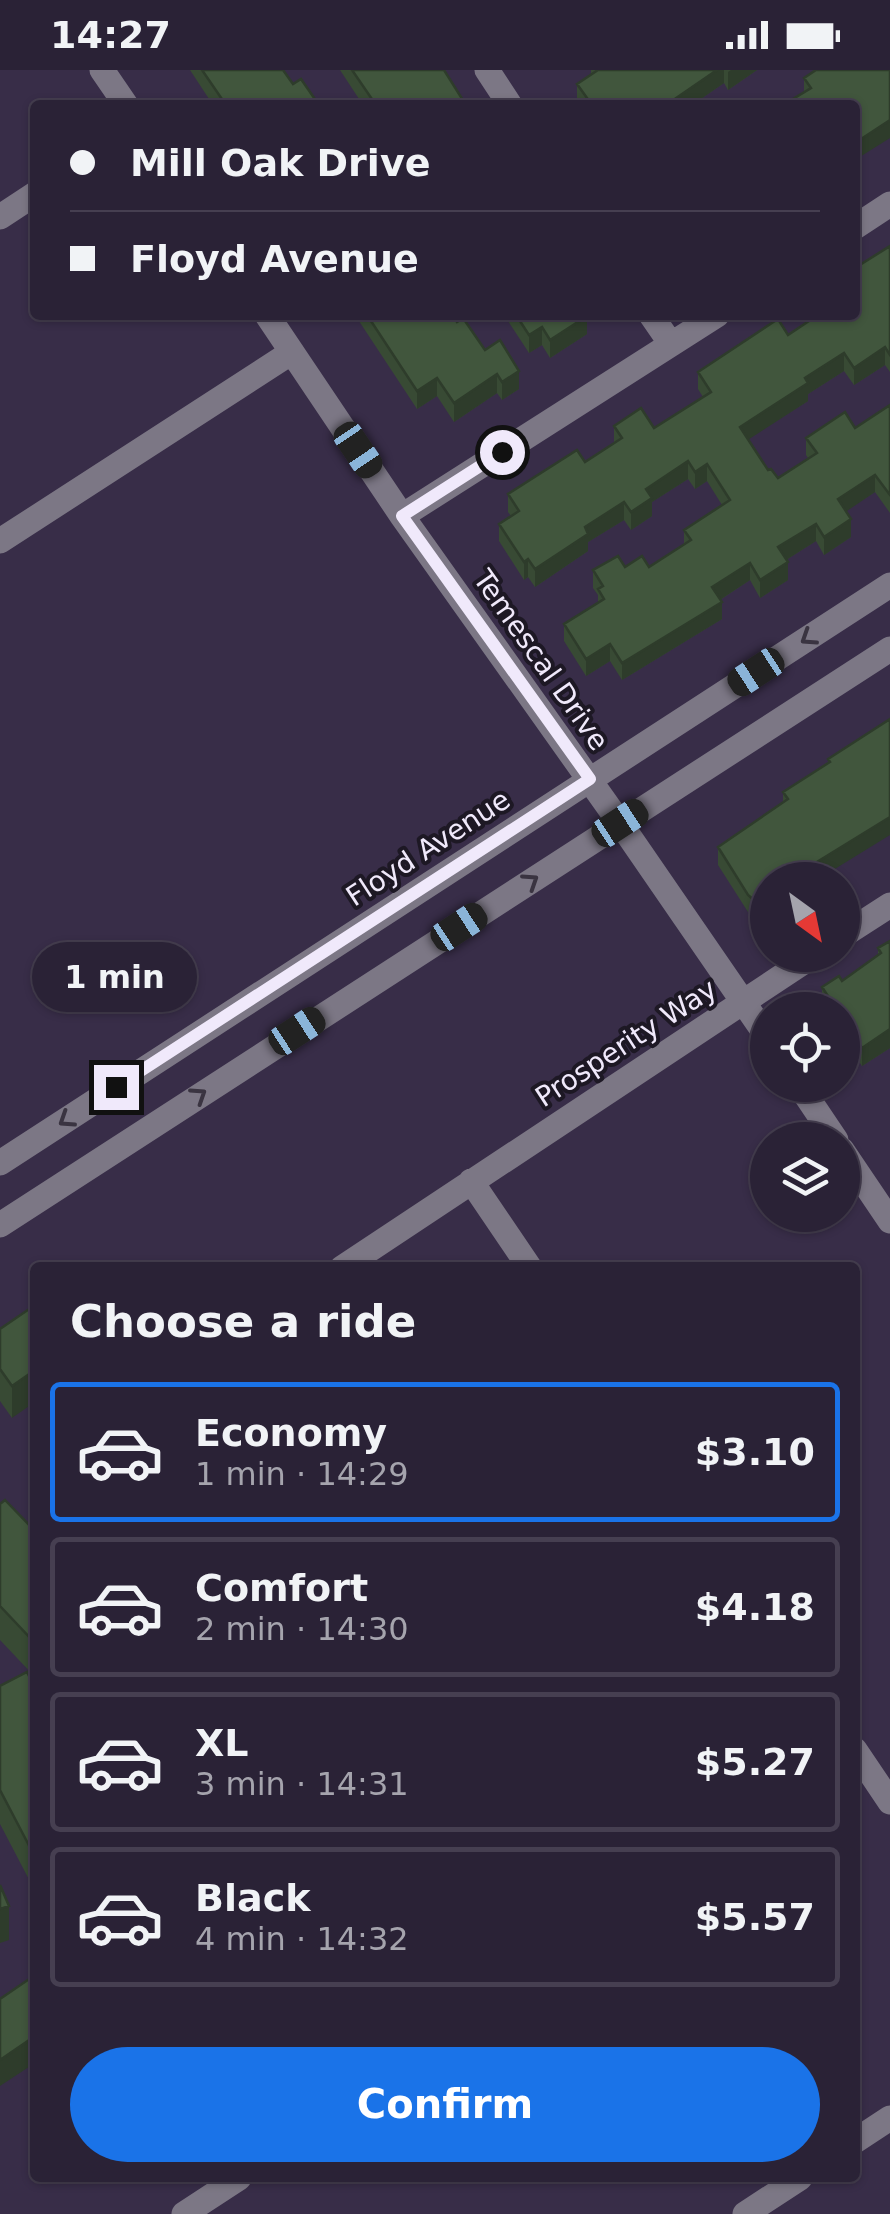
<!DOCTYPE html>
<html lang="en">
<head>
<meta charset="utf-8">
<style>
	:root { --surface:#2a2236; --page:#322a3e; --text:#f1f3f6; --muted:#a5a4ad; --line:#463f51; --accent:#1a73e8 }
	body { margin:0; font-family:"DejaVu Sans",sans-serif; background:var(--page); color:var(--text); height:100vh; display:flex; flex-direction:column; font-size:38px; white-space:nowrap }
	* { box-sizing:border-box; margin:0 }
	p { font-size:32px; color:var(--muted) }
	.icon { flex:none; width:55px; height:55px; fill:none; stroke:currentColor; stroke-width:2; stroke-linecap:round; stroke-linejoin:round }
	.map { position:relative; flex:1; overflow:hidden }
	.panel { position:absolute; left:30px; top:1192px; width:830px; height:920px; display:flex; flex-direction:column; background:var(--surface); border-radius:10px; box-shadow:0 2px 8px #0004,0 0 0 2px var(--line) }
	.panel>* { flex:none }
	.banner { position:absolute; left:30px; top:30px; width:830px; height:220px; border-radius:10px; box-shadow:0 2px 8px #0004,0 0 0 2px var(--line); display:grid; align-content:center; height:220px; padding:0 40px; background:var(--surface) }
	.needle { width:65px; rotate:147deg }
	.buttons { position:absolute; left:750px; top:792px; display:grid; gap:20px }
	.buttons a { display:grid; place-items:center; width:110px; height:110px; border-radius:50%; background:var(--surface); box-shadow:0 2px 8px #0004,0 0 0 2px var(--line); font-size:50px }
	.end { position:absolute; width:45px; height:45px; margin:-22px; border:12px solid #f0e9fb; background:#111; box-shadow:0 0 0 5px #111 }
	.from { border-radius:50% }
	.bubble { position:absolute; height:70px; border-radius:35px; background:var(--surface); box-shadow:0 2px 8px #0004,0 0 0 2px var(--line); font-size:32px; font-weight:800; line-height:70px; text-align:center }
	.car { position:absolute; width:30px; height:60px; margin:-30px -15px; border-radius:12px; box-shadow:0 0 8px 2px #0007; background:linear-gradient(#222 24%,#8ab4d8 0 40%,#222 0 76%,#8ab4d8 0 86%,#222 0) }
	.banner b { display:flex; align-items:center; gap:35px; height:95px; font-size:38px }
	.banner b+b { border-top:2px solid var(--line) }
	.banner i { width:25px; height:25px; background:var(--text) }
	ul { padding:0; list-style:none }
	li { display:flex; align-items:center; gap:30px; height:140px; margin:0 20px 15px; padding:0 20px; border:5px solid var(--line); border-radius:10px }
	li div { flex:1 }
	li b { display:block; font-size:38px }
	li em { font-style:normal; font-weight:800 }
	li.selected { border-color:var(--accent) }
	li>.icon { width:90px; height:90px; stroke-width:1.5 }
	h2 { padding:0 40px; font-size:45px; line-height:120px }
	.action { display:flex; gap:20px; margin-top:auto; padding:20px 40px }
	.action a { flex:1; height:115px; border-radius:60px; background:var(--accent); color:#fff; font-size:40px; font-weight:800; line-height:115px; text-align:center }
	.status { display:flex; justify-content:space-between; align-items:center; height:70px; padding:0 50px; background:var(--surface); direction:ltr }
	.status svg { height:28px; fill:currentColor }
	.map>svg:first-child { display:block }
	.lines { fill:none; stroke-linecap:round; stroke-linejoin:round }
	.minor { stroke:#7c7785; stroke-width:25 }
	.wall { fill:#384a34 }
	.shaded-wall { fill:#2e3c2b }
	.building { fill:#41563d; stroke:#2e3c2b; stroke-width:2.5 }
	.oneway { stroke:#3a3441 }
	.route { stroke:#f0e9fb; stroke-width:12 }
	.labels { text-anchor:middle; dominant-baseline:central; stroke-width:8; stroke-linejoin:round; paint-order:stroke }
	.street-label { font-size:28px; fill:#f0e9fb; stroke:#1d1824 }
</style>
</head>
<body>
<div class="status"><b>14:27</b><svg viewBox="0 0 49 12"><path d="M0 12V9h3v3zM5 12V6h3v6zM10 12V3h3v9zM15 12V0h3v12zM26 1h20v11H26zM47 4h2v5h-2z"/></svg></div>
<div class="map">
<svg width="890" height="2144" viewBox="0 0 890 2144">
	<rect width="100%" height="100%" fill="#382d48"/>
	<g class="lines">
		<!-- minor -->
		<path class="minor" d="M 102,0 L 126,35
			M 487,0 L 510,35
			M 0,147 L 35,124
			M 855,157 L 890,134
			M 267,245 L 402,446 L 620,753 L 768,968
			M 651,245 L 671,274
			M 402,446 L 717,245
			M 0,471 L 292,282
			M 842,866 L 890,835
			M 799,1015 L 836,1070
			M 842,1080 L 890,1151
			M 0,1093 L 890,515
			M 471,1111 L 530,1198
			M 0,1155 L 890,579
			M 342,1198 L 814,885
			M 855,1680 L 890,1732
			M 855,2071 L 890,2048
			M 184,2144 L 239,2108
			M 745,2144 L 800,2108"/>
	</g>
	<!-- wall -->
	<path class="wall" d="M 190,0 L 283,0 L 293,14 L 319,35 L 213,35 Z
		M 340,0 L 444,0 L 466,35 L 363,35 Z
		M 591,0 L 757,0 L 728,20 L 724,13 L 692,35 L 580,35 L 577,31 L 577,14 L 591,5 Z
		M 814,0 L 890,0 L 804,22 L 804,8 Z
		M 890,176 L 890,302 L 885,295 L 854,315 L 844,301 L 808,324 L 808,331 L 748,369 L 768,400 L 778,408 L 808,388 L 806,385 L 806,368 L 855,358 L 890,335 L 890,443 L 875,422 L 846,441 L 851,467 L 824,485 L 816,471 L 786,490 L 788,510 L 760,528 L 750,510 L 720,530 L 722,549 L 622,610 L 610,591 L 586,606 L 564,571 L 564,554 L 598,533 L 598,525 L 593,518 L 593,500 L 649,497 L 684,475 L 684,460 L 722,435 L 707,411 L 695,419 L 688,409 L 652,432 L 652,446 L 631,460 L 624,450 L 588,472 L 588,481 L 535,517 L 528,507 L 524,510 L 499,471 L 499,454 L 511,446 L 508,442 L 508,424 L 585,392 L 614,373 L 614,356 L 654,358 L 703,327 L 698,319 L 698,302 L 788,265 L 855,245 Z
		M 355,245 L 452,245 L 519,319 L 502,330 L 497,323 L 454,352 L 437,326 L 417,339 Z
		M 504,245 L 587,245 L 587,264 L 550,288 L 542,275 L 529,283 Z
		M 890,649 L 768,810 L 768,843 L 755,849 L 748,842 L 718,795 L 718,777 L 783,732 L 783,722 L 828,692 L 828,689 Z
		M 890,871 L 890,978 L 862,996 L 842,966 L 842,940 L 825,940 L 822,935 L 822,917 L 842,911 L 878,885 L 878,878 Z
		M 35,1235 L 12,1348 L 0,1331 L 0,1259 Z
		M 0,1434 L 35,1461 L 35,1607 L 0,1570 Z
		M 0,1616 L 35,1618 L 35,1821 L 0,1754 Z"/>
	<!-- shaded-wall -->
	<path class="shaded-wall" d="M 717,0 L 724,0 L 724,13 L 692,35 L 666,35 Z
		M 731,0 L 757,0 L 728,20 L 728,2 Z
		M 890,50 L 890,68 L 855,90 L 855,73 Z
		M 587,246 L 587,264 L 550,288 L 550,270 Z
		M 542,257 L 542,275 L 529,283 L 529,265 Z
		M 885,277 L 885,295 L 854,315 L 854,298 Z
		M 844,283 L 844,301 L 808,324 L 808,331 L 740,375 L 740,357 L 805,308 Z
		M 519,301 L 519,319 L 502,330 L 502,312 Z
		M 497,304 L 497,323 L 454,352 L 454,333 Z
		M 437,308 L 437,326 L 417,339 L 417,321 Z
		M 688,391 L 688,409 L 652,432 L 652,446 L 631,460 L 631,442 L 646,419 Z
		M 707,394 L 707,411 L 695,419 L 695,402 Z
		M 875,405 L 875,422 L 838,447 L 838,429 Z
		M 624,432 L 624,450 L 588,472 L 588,481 L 535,517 L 535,499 L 585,457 Z
		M 851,449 L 851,467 L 824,485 L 824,467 Z
		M 816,454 L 816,471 L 778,495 L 778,477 Z
		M 528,489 L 528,507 L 524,510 L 524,492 Z
		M 788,492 L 788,510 L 760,528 L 760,510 Z
		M 750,493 L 750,510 L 712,535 L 712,517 Z
		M 722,532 L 722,549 L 622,610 L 622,593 Z
		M 610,574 L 610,591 L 586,606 L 586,589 Z
		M 890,747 L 890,765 L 817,810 L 797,810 L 804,800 Z
		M 768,825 L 768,843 L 755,849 L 755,831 Z
		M 890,959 L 890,978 L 862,996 L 862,978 Z
		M 35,1300 L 35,1332 L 12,1348 L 12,1316 Z
		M 9,1836 L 9,1870 L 0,1873 L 0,1839 Z
		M 35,1966 L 35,1993 L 0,2016 L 0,1990 Z"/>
	<!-- building -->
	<path class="building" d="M 202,0 L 283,0 L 293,14 L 301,9 L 319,35 L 226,35 Z
		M 352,0 L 444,0 L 466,35 L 376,35 Z
		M 598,0 L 717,0 L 666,35 L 592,35 L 577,14 Z
		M 816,0 L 890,0 L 890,50 L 855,73 L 855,35 L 783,35 L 811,18 L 804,8 Z
		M 890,176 L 890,285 L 885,277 L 854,298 L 844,283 L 805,308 L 808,313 L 740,357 L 768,400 L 771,399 L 778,408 L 817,383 L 806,368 L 845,342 L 855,358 L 890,335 L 890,425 L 875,405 L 838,429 L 851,449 L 824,467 L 816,454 L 778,477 L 788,492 L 760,510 L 750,493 L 712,517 L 722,532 L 622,593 L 610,574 L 586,589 L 564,554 L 604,529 L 598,519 L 603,516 L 593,500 L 618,486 L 625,497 L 642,486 L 649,497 L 691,470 L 684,460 L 730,430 L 707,394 L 695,402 L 688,391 L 646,419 L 652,428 L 631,442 L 624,432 L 585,457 L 588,464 L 535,499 L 528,489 L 524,492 L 499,454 L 519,441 L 508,424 L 577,380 L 585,392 L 622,368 L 614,356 L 641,338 L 654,358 L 711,322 L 698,302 L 778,249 L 788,265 L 818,245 L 855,245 L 855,198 Z
		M 367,245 L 452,245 L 457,252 L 463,248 L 485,280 L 500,270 L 519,301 L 502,312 L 497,304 L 454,333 L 437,308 L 417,321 Z
		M 516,245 L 587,245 L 587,246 L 550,270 L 542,257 L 529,265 Z
		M 890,649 L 890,747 L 804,800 L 806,804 L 797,810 L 768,810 L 768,825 L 755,831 L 748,825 L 718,777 L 788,729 L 783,722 L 830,692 L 828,689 Z
		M 890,871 L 890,959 L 862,978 L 842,948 L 842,940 L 837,940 L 822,917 L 839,906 L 842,911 L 881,883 L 878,878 Z
		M 35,1235 L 35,1300 L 12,1316 L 0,1299 L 0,1259 Z
		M 5,1430 L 35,1461 L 35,1573 L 0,1536 L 0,1434 Z
		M 27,1602 L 35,1618 L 35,1787 L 0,1720 L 0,1616 Z
		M 0,1815 L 9,1836 L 0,1839 Z
		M 35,1905 L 35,1966 L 0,1990 L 0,1929 Z"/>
	<!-- one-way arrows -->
	<defs><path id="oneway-chevron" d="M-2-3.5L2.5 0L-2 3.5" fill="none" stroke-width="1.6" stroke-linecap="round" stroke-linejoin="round" transform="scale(2.5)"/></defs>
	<g class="oneway">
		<use href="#oneway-chevron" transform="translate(808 568) rotate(147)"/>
		<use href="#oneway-chevron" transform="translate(531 811) rotate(-33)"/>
		<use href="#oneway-chevron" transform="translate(199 1025) rotate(-33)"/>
		<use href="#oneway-chevron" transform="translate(66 1050) rotate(147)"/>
	</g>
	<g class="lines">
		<!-- route -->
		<path class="route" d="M 116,1017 L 590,709 L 402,446 L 502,382"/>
	</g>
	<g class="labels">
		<!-- street labels -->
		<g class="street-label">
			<text transform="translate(541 590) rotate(55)">Temescal Drive</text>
			<text transform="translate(428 778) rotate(-33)">Floyd Avenue</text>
			<text transform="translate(626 973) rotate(-33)">Prosperity Way</text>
		</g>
	</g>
</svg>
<div class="buttons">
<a><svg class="needle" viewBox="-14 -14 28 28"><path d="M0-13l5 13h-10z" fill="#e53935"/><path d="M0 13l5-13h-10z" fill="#a5a4ad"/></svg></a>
<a><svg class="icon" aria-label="locate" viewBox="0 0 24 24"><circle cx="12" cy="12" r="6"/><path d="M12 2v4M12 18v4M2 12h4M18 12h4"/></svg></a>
<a><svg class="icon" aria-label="layers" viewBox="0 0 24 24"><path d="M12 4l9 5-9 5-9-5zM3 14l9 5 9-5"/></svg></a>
</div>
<i class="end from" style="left:502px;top:382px"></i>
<i class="end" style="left:116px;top:1017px"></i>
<div class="bubble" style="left:32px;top:872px;width:165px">1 min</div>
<i class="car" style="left:358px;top:380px;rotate:146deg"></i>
<i class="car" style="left:756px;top:602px;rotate:237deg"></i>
<i class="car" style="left:620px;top:753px;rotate:57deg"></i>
<i class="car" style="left:459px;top:857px;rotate:57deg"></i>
<i class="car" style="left:297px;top:961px;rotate:57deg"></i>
<div class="banner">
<b><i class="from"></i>Mill Oak Drive</b>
<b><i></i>Floyd Avenue</b>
</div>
<section class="panel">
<h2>Choose a ride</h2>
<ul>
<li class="selected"><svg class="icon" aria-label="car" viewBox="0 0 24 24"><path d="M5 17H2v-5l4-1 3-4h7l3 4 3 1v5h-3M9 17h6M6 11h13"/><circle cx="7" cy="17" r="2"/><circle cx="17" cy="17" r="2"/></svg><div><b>Economy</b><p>1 min · 14:29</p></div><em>$3.10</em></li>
<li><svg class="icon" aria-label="car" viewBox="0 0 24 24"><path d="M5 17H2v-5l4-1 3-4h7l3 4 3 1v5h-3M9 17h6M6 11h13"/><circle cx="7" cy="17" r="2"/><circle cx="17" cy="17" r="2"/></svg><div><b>Comfort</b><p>2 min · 14:30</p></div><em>$4.18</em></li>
<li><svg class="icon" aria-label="car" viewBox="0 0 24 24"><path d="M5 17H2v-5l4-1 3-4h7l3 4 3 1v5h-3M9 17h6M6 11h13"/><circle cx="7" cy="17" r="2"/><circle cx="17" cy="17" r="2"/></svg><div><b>XL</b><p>3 min · 14:31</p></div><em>$5.27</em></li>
<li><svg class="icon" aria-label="car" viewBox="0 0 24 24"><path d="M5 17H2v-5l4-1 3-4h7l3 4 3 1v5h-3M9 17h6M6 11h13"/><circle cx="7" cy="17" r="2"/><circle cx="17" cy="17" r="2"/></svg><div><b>Black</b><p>4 min · 14:32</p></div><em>$5.57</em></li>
</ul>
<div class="action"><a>Confirm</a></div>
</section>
</div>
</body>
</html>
